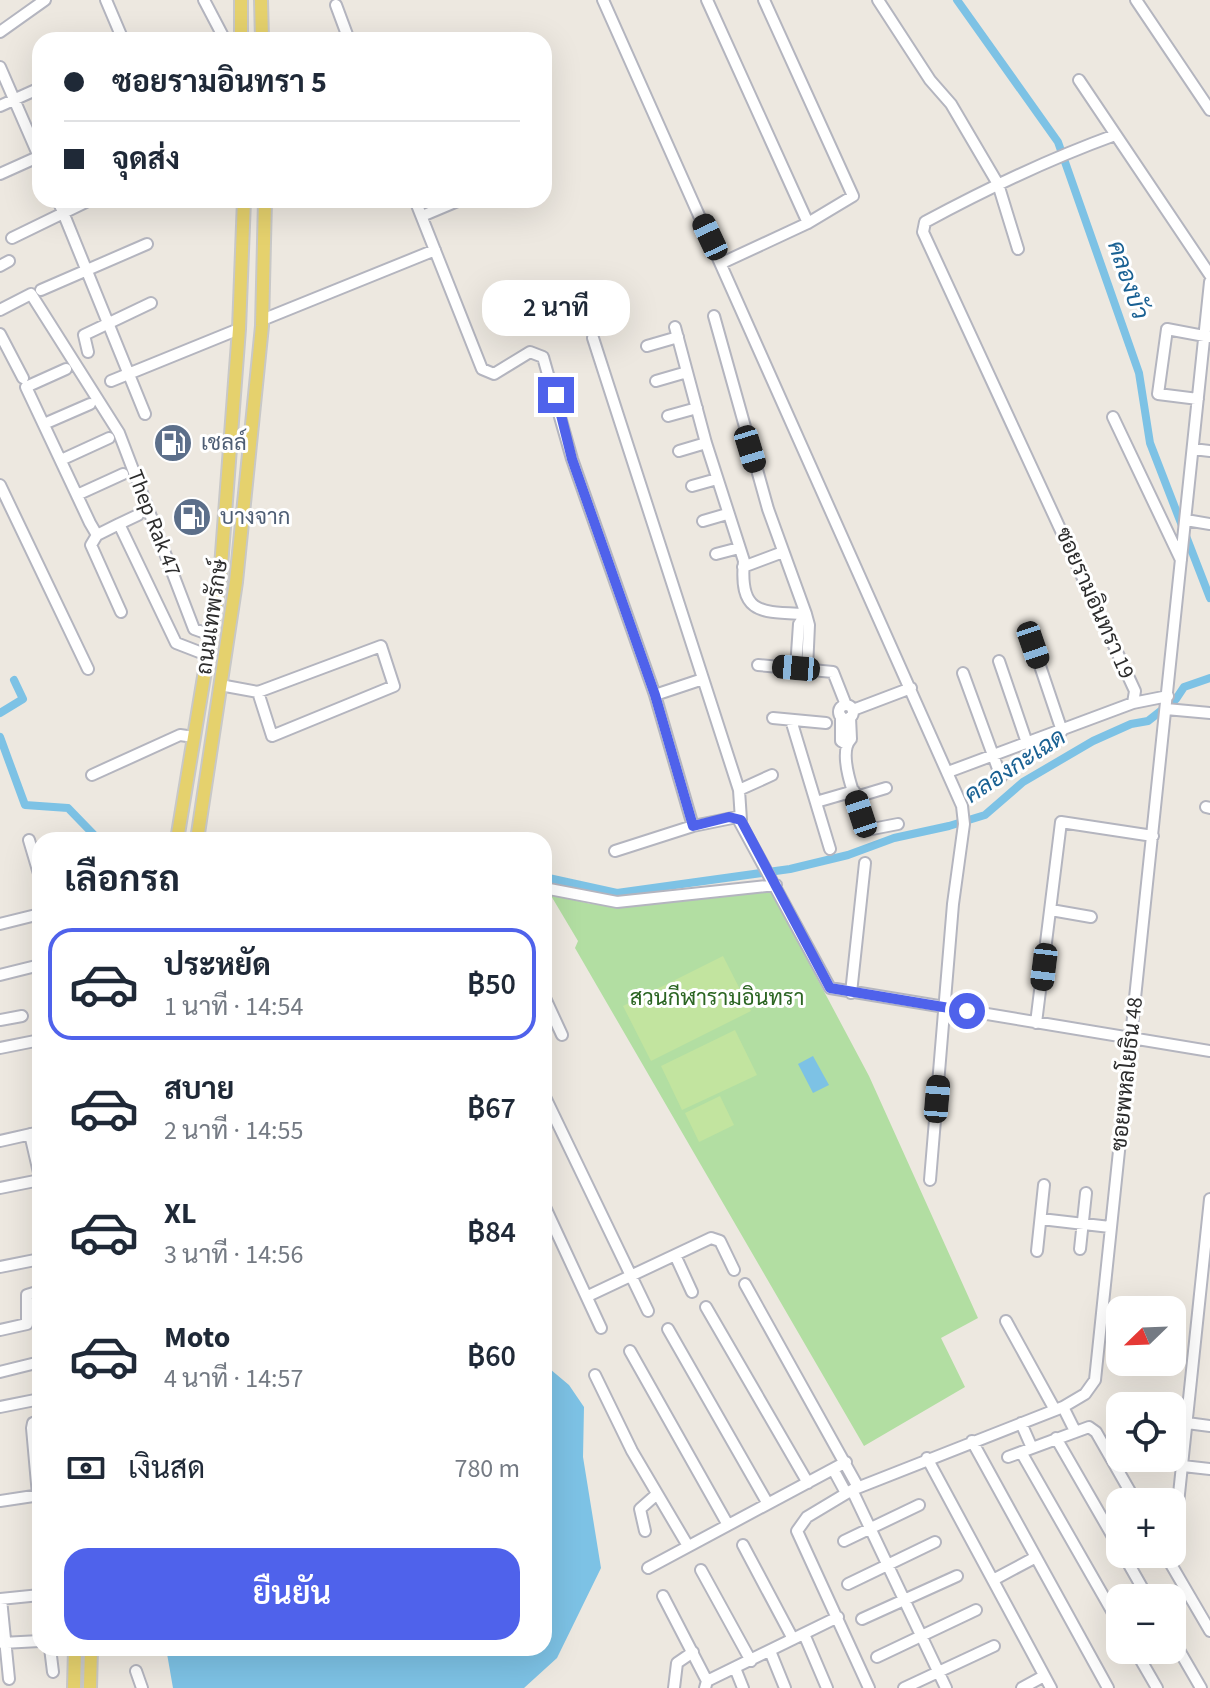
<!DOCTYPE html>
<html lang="th">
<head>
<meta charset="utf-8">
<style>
	:root { --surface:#fff; --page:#f6f6f7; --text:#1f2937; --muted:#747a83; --line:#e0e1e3; --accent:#4f62eb }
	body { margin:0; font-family:"Source Sans 3",Sarabun,sans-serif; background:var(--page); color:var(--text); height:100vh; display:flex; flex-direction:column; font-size:30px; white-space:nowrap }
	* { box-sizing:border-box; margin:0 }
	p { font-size:26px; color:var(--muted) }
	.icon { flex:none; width:44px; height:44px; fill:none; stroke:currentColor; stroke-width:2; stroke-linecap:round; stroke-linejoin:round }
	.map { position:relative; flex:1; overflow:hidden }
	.sheet { position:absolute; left:32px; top:832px; width:520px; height:824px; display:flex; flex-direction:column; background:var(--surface); border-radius:24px; box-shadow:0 8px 32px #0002 }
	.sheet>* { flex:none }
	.banner { position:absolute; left:32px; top:32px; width:520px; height:176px; border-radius:24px; box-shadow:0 8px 32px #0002; display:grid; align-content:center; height:176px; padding:0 32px; background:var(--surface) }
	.needle { width:52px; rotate:247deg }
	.controls { position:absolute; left:1106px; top:1296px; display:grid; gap:16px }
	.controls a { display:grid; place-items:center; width:80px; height:80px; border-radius:16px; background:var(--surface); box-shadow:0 8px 32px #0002; font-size:40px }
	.end { position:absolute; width:36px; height:36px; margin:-18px; border:10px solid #4f62eb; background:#fff; box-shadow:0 0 0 4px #fff }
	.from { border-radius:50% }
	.bubble { position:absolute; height:56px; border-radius:24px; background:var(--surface); box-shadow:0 8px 32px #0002; font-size:26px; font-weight:600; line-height:56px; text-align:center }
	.car { position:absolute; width:24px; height:48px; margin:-24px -12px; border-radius:10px; box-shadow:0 0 6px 2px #0007; background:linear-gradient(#222 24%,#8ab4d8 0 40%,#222 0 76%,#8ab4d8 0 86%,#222 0) }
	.banner b { display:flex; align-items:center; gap:28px; height:76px; font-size:30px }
	.banner b+b { border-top:2px solid var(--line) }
	.banner i { width:20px; height:20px; background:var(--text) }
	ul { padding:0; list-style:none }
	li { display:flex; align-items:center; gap:24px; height:112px; margin:0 16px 12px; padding:0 16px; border:4px solid transparent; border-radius:24px }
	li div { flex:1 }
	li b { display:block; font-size:30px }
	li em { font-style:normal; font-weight:600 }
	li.current { border-color:var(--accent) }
	li>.icon { width:72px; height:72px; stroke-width:1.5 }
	h2 { padding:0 32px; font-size:36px; line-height:96px }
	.pay { display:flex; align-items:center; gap:20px; height:88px; padding:0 32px; font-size:30px }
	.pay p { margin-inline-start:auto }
	.action { display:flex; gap:16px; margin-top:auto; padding:16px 32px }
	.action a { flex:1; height:92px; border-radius:24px; background:var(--accent); color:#fff; font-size:32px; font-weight:600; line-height:92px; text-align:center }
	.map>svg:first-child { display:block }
	.green { fill:#b2dea2 }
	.pitch { fill:#c2e49f }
	.water { fill:#7dc2e5 }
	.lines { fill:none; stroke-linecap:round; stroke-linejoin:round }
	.canal { stroke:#7dc2e5; stroke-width:8 }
	.minor-casing { stroke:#b4b5bf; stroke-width:14 }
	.major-casing { stroke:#c8c8c8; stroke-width:16 }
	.minor { stroke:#fff; stroke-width:10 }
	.major { stroke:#e5d16d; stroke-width:12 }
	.route { stroke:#4f62eb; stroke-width:10 }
	.labels { text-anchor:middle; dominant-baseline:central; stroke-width:6; stroke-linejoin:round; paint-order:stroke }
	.service-label { font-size:22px; fill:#4e5e75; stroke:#fff; text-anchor:start }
	.street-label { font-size:22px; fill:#2d2d2d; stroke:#fff }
	.park-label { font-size:22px; fill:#2b6522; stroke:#fff }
	.water-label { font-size:24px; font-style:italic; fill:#1a6193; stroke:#fff }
</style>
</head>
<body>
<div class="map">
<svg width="1210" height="1688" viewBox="0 0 1210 1688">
	<rect width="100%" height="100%" fill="#ede8e0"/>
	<!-- green -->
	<path class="green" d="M 769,888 L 869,1076 L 978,1318 L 941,1338 L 965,1387 L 864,1446 L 575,948 L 578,941 L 550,894 L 591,904 L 617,905 Z"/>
	<!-- pitch -->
	<path class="pitch" d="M 723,956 L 751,1011 L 651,1061 L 623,1006 Z
		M 735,1030 L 757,1075 L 682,1110 L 661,1066 Z
		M 720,1096 L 734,1125 L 699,1142 L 685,1113 Z"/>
	<!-- water -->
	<path class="water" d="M 813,1056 L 829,1085 L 813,1093 L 798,1064 Z
		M 544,1364 L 569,1385 L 584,1407 L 583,1457 L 601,1568 L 557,1658 L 524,1688 L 173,1688 L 166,1648 L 544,1648 Z"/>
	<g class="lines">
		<!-- canal -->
		<path class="canal" d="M 957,0 L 1058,142 L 1139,373 L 1150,443 L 1210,598
			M 0,713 L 23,699 L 14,680
			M 0,737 L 25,805 L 68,808 L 99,840
			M 544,877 L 617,893 L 790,869 L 848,855 L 894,838 L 949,826 L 985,815 L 1023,782 L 1093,741 L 1131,724 L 1148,721 L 1176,699 L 1184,687 L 1210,678"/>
		<!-- minor casing -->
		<g class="minor-casing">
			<path id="minor" d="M 106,0 L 123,40
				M 204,0 L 225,40
				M 603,0 L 962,806 L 964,824 L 953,904 L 930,1180
				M 707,0 L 808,223
				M 878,0 L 930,80 L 951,104 L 998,184 L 1018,249
				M 1136,0 L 1210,110
				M 336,5 L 349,40
				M 0,32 L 45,0
				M 0,67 L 40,159
				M 1079,80 L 1210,275
				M 0,106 L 40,88
				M 1115,135 C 1049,159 986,189 925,222 L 923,232 L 1135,691 L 1133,703
				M 0,174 L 40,156
				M 58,200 L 145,414
				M 415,200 L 482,369 L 494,374 L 530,352 L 543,357 L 572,459 L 655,695 L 693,826
				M 422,216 L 460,200
				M 12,238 L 90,200
				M 722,263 L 808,223 L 853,196 L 764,0
				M 0,266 L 9,261
				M 41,290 L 147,244
				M 0,310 L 31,294 L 119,433 L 194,629 L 211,635
				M 262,320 L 435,250
				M 675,327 L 706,443 L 744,561 C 739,615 761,612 806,614 L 768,509 L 714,316
				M 0,334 L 23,378
				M 593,338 L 739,790 L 741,820
				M 647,346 L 678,337
				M 88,352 L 84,335 L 151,303
				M 66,369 L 26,387 L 90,523 L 97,535 L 119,524 L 176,643 L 207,655
				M 111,381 L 239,329
				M 656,381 L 687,372
				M 1198,399 L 1158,394 L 1167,329 L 1210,337
				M 668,416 L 697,408
				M 1113,417 L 1181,560
				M 44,424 L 90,404
				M 1193,449 L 1210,451
				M 679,451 L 706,443
				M 61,460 L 109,438
				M 0,485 L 88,669
				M 692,486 L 717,479
				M 77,495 L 123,474
				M 1186,520 L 1210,524
				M 703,521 L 727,514
				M 119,524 L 138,515
				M 97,535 L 91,545 L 121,612
				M 716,554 L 739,548
				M 743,567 L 783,552
				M 806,614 L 809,625 L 807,669
				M 1033,645 L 1062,731
				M 999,661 L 1027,743
				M 758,665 L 833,672 L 846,705
				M 796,668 L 799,624 L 806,614
				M 963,673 L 1001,777
				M 220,685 L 258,692 L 381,646 L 394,686 L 272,736 L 258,692
				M 655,695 L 703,679
				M839 712a7 7 0 1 1 14 0a7 7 0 1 1-14 0Z
				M 1166,709 L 1210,713
				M 853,710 L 911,688
				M 841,716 L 841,741 L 846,744
				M 850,717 L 851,739 C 835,755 860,810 867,830 L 898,824
				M 773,718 L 826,723
				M 791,720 L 830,849
				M 948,772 L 1133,703 L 1168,696
				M 92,775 L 180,735 L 194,737
				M 739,790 L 772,775
				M 856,797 L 886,788
				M 816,802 L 854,791
				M 1206,807 L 1210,808
				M 29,840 L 40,877
				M 615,851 L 693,826 L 737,817 L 830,988 L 1210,1051
				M 544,888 L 617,902 L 776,885
				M 1051,910 L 1091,917
				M 0,924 L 40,914
				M 0,975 L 40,965
				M 851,993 L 865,863
				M 544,996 L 562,1035
				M 0,1020 L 22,1016
				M 1036,1023 L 1061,822 L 1153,836
				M 0,1048 L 40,1040
				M 544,1095 L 648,1311
				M 30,1134 L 40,1177
				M 0,1141 L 40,1132
				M 0,1188 L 40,1180
				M 544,1205 L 601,1328
				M 1041,1219 L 1110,1227
				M 1080,1249 L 1086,1193
				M 1037,1251 L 1044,1185
				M 675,1255 L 692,1292
				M 0,1267 L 40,1259
				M 745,1284 L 858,1487
				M 588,1296 L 711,1238 L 720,1241 L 734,1270
				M 706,1307 L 808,1483
				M 1006,1321 L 1055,1410
				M 668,1329 L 768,1504
				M 0,1330 L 27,1324 L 27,1295 L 40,1291
				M 630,1351 L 728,1525
				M 0,1372 L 40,1362
				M 595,1375 L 632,1451 L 688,1546
				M 0,1407 L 40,1399
				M 1063,1407 L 1075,1431
				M 1021,1423 L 1032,1448
				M 1187,1423 L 1210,1426
				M 1056,1438 L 1120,1549
				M 972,1441 L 1108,1688
				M 1021,1452 L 1120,1625
				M 1008,1457 L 1089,1427 L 1096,1432 L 1136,1502
				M 927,1458 L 1051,1688
				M 1183,1466 L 1210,1469
				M 833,1469 L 846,1493
				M 852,1490 L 807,1517 L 797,1531 L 869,1688
				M 38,1495 L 32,1428 L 33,1423 L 40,1420
				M 0,1501 L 40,1495
				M 645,1531 L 640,1509 L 657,1494
				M 1175,1532 L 1210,1199
				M 844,1541 L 919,1505
				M 743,1545 L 793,1639
				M 1123,1554 L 1148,1598
				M 1165,1554 L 1210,1631
				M 648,1568 L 846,1462
				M 701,1570 L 751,1661
				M 993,1580 L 1036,1557
				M 848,1584 L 935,1542
				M 663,1596 L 707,1681 L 705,1688
				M 0,1599 L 40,1595
				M 1,1599 L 9,1679
				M 1172,1599 L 1187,1592
				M 862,1619 L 957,1576
				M 804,1634 L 827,1688
				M 1172,1638 L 1201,1688
				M 2,1643 L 40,1641
				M 50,1648 L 53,1672
				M 1135,1650 L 1157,1688
				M 770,1651 L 785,1688
				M 877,1657 L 976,1610
				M 735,1668 L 743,1688
				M 136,1671 L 142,1688
				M 707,1681 L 838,1617
				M 674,1688 L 677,1663 L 693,1652
				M 904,1688 L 994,1646
				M 946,1688 L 852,1490 L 1063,1407 L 1085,1394 L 1095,1380 L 1210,282
				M 1022,1688 L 1044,1676"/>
		</g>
		<!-- major casing -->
		<g class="major-casing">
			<path id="major" d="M 241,0 L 241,40
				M 261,0 L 262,40
				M 177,840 L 220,580 L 239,329 L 244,200
				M 197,840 L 236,582 L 262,326 L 265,200
				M 74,1688 L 75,1648
				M 90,1688 L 91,1648"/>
		</g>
		<!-- minor -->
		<use href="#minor" class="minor"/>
		<!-- major -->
		<use href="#major" class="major"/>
	</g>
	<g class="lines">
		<!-- route -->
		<path class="route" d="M 556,395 L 572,459 L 655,695 L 693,826 L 729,817 L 741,820 L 830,988 L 967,1011"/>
	</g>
	<!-- icons -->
	<defs>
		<g id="fuel-disc" transform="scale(2)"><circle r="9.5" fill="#5c6f8a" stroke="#fff"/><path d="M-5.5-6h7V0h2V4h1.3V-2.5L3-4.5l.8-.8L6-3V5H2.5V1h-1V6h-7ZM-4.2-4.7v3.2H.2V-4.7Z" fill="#fff"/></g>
	</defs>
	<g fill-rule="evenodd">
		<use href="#fuel-disc" x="173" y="443"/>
		<use href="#fuel-disc" x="192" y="517"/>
	</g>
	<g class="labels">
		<!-- service labels -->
		<g class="service-label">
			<text x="201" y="443">เชลล์</text>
			<text x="220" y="517">บางจาก</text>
		</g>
		<!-- street labels -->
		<g class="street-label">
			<text transform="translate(154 523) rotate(69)">Thep Rak 47</text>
			<text transform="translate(1095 603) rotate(66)">ซอยรามอินทรา 19</text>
			<text transform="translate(212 617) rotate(-82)">ถนนเทพรักษ์</text>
			<text transform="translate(1127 1074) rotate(-84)">ซอยพหลโยธิน 48</text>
		</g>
		<!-- park labels -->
		<g class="park-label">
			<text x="717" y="998">สวนกีฬารามอินทรา</text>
		</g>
		<!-- water labels -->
		<g class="water-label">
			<text transform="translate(1128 280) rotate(71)">คลองบัว</text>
			<text transform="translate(1015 766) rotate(-33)">คลองกะเฉด</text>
		</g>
	</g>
</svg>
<div class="controls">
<a><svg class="needle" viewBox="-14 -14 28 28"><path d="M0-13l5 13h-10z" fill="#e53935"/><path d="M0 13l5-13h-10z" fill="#747a83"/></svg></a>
<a><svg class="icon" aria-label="locate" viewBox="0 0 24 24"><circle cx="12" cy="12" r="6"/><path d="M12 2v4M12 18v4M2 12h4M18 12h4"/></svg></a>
<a>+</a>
<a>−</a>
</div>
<i class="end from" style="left:967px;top:1011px"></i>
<i class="end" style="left:556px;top:395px"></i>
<div class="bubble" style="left:482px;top:280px;width:148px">2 นาที</div>
<i class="car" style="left:710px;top:237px;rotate:335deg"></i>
<i class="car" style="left:750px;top:449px;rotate:163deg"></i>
<i class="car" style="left:1033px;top:645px;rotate:161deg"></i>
<i class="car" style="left:796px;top:668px;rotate:275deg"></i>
<i class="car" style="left:861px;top:814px;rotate:342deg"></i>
<i class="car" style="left:1044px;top:967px;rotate:187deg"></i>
<i class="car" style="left:937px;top:1099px;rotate:5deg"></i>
<div class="banner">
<b><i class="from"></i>ซอยรามอินทรา 5</b>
<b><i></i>จุดส่ง</b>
</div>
<section class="sheet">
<h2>เลือกรถ</h2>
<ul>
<li class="current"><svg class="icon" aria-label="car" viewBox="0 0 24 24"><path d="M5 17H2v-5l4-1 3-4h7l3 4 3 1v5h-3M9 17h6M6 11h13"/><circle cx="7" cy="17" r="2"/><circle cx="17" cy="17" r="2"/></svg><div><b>ประหยัด</b><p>1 นาที · 14:54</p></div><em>฿50</em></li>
<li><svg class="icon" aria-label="car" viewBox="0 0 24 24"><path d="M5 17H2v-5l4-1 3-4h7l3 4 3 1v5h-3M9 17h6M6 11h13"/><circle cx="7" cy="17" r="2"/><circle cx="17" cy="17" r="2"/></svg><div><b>สบาย</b><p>2 นาที · 14:55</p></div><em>฿67</em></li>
<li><svg class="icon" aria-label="car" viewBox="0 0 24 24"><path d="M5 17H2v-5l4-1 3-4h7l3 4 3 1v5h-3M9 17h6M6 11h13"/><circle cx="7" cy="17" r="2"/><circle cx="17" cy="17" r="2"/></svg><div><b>XL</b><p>3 นาที · 14:56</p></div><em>฿84</em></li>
<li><svg class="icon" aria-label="car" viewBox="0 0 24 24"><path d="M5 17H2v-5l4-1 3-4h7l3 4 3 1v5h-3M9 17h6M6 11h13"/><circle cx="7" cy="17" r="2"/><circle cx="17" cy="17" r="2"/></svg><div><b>Moto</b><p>4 นาที · 14:57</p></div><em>฿60</em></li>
</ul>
<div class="pay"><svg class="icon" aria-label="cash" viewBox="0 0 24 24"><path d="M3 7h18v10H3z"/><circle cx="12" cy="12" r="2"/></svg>เงินสด<p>780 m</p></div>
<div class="action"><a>ยืนยัน</a></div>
</section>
</div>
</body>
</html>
